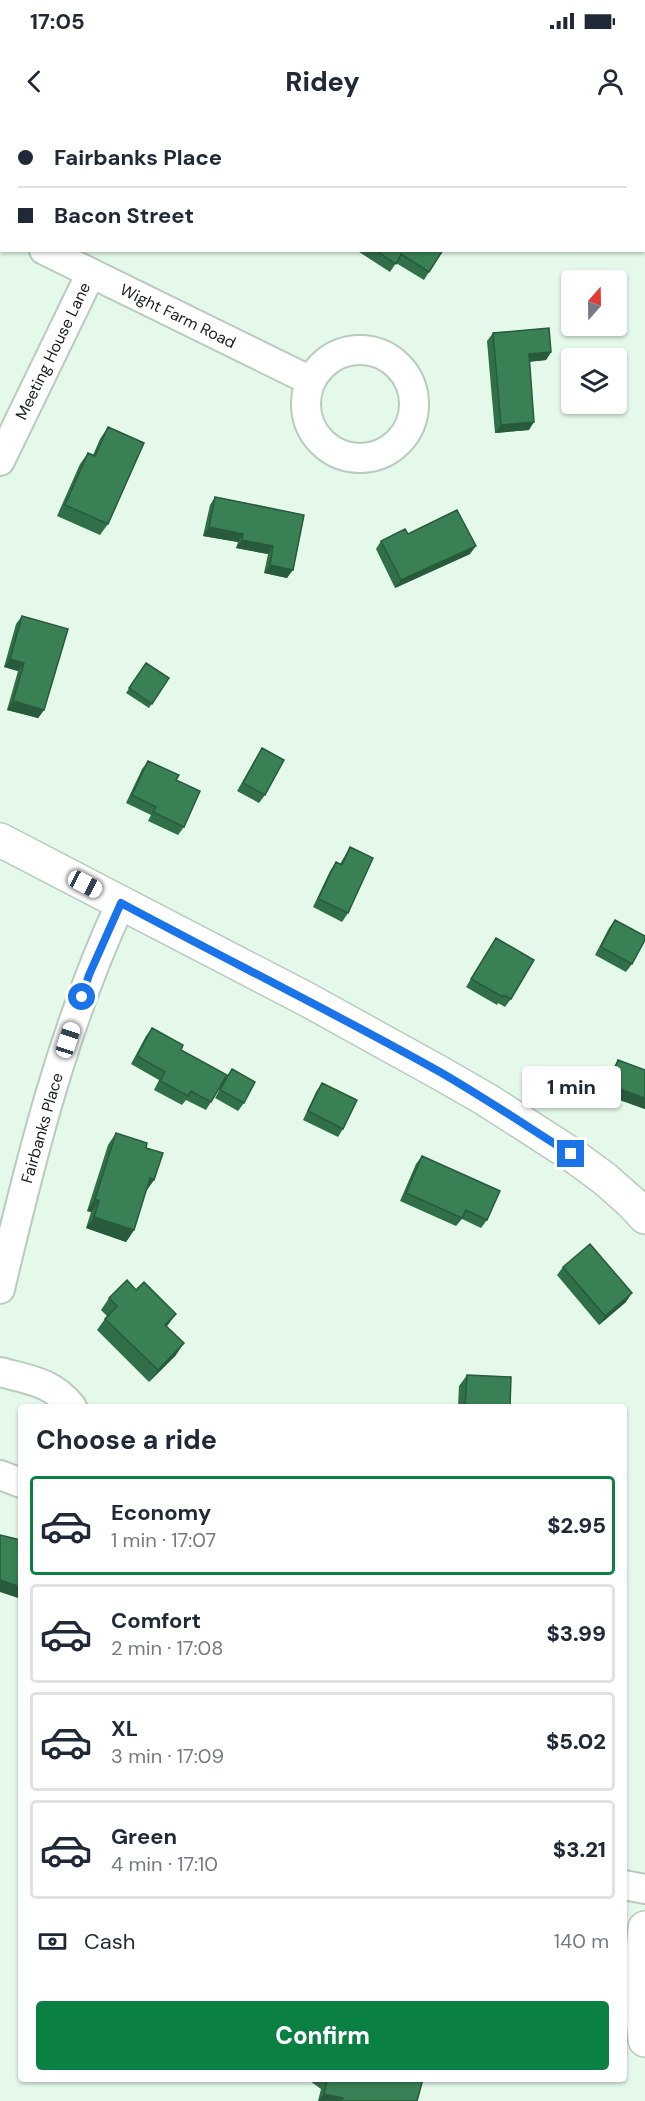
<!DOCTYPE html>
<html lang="en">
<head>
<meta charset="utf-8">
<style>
	:root { --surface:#fff; --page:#f2f2f3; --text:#1f2937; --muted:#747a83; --line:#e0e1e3; --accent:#0b8043 }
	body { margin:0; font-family:"DM Sans",sans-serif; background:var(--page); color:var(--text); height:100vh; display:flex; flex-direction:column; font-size:22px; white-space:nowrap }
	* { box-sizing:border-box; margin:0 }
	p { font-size:20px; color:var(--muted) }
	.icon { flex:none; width:33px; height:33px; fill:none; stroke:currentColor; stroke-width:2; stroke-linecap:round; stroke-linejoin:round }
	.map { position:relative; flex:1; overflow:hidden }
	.details { position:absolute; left:18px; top:1284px; width:609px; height:678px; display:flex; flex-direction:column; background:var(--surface); border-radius:6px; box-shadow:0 2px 4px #0004 }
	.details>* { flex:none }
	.banner { position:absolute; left:0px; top:0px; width:645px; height:132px; box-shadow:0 2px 4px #0004; display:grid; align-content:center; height:132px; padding:0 18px; background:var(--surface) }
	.needle { width:39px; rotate:20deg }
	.buttons { position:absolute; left:561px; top:150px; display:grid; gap:12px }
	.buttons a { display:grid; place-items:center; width:66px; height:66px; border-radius:6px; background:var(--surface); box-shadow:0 2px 4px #0004; font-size:30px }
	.end { position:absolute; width:27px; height:27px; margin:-14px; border:8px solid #1a73e8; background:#fff; box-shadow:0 0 0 3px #fff }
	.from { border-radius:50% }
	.bubble { position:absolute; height:42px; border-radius:6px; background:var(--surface); box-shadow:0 2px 4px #0004; font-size:20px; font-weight:800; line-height:42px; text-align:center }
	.car { position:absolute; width:18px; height:36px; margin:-18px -9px; border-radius:8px; box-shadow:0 0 4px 2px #0007; background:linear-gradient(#fff 24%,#345 0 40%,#fff 0 76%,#345 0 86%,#fff 0) }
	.banner b { display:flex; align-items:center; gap:21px; height:57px; font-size:22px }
	.banner b+b { border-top:2px solid var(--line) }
	.banner i { width:15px; height:15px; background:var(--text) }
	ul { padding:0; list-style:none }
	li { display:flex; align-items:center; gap:18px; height:99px; margin:0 12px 9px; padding:0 6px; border:3px solid var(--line); border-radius:6px }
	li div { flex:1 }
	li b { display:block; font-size:22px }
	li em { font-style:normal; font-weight:800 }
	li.current { border-color:var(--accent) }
	li>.icon { width:54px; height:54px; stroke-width:1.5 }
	h2 { padding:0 18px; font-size:27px; line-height:72px }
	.pay { display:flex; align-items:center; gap:15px; height:66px; padding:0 18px; font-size:22px }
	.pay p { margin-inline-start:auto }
	.cta { display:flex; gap:12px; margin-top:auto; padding:12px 18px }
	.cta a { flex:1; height:69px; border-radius:6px; background:var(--accent); color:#fff; font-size:24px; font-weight:800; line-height:69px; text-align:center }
	.status { display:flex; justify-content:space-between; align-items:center; height:42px; padding:0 30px; background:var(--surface); direction:ltr }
	.status svg { height:16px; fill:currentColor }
	header { display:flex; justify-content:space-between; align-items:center; height:78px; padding:0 18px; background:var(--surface); font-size:27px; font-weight:800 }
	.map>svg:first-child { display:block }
	.built { fill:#d3edda }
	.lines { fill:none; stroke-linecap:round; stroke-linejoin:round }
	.minor-casing { stroke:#b9cbbe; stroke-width:32 }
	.tertiary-casing { stroke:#b9cbbe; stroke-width:36 }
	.minor { stroke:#fff; stroke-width:28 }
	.tertiary { stroke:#fff; stroke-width:33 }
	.wall { fill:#316f49 }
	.shaded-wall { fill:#285a3c }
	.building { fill:#398155; stroke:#285a3c; stroke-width:1.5 }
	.route { stroke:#1a73e8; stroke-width:8 }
	.labels { text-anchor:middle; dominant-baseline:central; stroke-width:5; stroke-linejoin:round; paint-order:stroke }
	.street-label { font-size:16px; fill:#19201b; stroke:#fff }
</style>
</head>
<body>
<div class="status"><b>17:05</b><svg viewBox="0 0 49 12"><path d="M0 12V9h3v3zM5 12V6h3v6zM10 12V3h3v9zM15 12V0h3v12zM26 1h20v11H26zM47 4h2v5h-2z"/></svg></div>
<header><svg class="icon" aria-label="back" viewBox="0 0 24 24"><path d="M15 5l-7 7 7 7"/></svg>Ridey<svg class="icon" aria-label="person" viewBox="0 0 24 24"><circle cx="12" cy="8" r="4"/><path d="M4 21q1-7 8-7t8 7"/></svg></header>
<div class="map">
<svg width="645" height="1981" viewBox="0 0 645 1981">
	<rect width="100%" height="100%" fill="#e5f9eb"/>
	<!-- built -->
	<path class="built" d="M 446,0 L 645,0 L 645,85 L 644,85 L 644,2 Z"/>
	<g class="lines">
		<!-- minor casing -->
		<g class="minor-casing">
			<path id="minor" d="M 0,109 L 2,110
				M 44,130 L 311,261
				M306 284a54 54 0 1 1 108 0a54 54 0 1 1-108 0Z
				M 0,341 L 91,153
				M 0,1169 C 31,1038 64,905 121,783
				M 0,1252 C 30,1260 52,1262 72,1287
				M 0,1355 L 21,1363
				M 624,1765 L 645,1769"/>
		</g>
		<!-- tertiary casing -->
		<g class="tertiary-casing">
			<path id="tertiary" d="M 0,720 L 308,880 L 440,953 L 487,980 L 571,1034 L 605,1059 L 631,1082 L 645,1097
				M 645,1808 L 640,1870 L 645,1920"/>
		</g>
		<!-- minor -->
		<use href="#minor" class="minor"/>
		<!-- tertiary -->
		<use href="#tertiary" class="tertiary"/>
	</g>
	<!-- wall -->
	<path class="wall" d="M 356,130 L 443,130 L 424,160 L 396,143 L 390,152 Z
		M 493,213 L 551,232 L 546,240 L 529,242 L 529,310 L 495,313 L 487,221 Z
		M 108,307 L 108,404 L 100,415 L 57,396 L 80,344 L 88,333 L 93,335 L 100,319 Z
		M 215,377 L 304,395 L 287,458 L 264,453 L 268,434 L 236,428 L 238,422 L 203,416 L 210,385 Z
		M 408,414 L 470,434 L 395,468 L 376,429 L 381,421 Z
		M 22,496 L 44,590 L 38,598 L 7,590 L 18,551 L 4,547 L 16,504 Z
		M 146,543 L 169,558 L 149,588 L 126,573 Z
		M 262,628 L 265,675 L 259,683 L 237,671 L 257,636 Z
		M 148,641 L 176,660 L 184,707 L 178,715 L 148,701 L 151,695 L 126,683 L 142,649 Z
		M 350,727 L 348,793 L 342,802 L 313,787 L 330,751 L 336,742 L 340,744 Z
		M 615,800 L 632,844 L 626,852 L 595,835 L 609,808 Z
		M 496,818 L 511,879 L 505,887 L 498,883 L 497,885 L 466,867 Z
		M 152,908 L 181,930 L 211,982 L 206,990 L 186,980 L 182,985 L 154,970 L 159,960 L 131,944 L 146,916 Z
		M 618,940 L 645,950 L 645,989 L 603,974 L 613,948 Z
		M 232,949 L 244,983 L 238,991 L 215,978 L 226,958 Z
		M 322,963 L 343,1009 L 338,1017 L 303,1000 L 316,972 Z
		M 116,1013 L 146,1028 L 154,1060 L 146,1071 L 134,1110 L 126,1122 L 86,1108 L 91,1092 L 87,1091 L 108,1025 Z
		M 422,1036 L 487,1100 L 481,1108 L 462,1099 L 456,1106 L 400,1081 L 416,1044 Z
		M 563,1147 L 626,1182 L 599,1205 L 557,1155 Z
		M 109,1178 L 167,1207 L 176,1235 L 149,1262 L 97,1210 L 107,1196 L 101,1190 Z
		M 467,1255 L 510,1287 L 458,1287 L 459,1266 Z
		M 311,1959 L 423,1959 L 417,1981 L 318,1981 L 321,1969 L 310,1961 Z"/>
	<!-- shaded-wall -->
	<path class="shaded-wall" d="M 551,232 L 546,240 L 523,242 L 529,234 Z
		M 534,302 L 529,310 L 495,313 L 501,305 Z
		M 209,407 L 243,414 L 238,422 L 203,416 Z
		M 242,420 L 273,426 L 268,434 L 236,428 Z
		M 476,426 L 470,434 L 395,468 L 401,460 Z
		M 270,445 L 293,450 L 287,458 L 264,453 Z
		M 10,539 L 24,543 L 18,551 L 4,547 Z
		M 13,581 L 44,590 L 38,598 L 7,590 Z
		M 609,965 L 645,978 L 645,989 L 603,974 Z
		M 150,1058 L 154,1060 L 146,1071 L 142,1070 Z
		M 95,1079 L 99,1081 L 91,1092 L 87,1091 Z
		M 94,1097 L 134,1110 L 126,1122 L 86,1108 Z
		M 632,1173 L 626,1182 L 599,1205 L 605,1196 Z
		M 176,1194 L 168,1205 L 157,1216 L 165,1205 Z
		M 184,1223 L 176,1235 L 149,1262 L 158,1250 Z
		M 0,1460 L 21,1467 L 21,1479 L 0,1472 Z
		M 324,1974 L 343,1978 L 340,1981 L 318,1981 Z"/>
	<!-- building -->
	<path class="building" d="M 34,0 L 102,0 L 102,2 L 33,2 Z
		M 375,130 L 443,130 L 429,152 L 401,134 L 396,144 Z
		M 549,208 L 551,232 L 529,234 L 534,302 L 501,305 L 493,213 Z
		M 108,307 L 144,323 L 108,404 L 65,385 L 88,333 L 95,336 Z
		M 215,377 L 304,395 L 293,450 L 270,445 L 273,426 L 242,420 L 243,414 L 209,407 Z
		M 457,390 L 476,426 L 401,460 L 381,421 L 405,409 L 408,414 Z
		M 22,496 L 68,509 L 44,590 L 13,581 L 24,543 L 10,539 Z
		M 146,543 L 169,558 L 152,584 L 129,568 Z
		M 262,628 L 284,640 L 265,675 L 243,663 Z
		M 148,641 L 179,655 L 176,660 L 200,671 L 184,707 L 153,692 L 156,687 L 132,675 Z
		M 350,727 L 373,738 L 348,793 L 318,779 L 336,742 L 342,745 Z
		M 615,800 L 645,816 L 645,820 L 632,844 L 601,827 Z
		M 496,818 L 534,840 L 511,879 L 504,875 L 503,877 L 471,859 Z
		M 152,908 L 183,925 L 181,930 L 227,955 L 211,982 L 191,971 L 188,976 L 160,961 L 165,952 L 137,936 Z
		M 618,940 L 645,950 L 645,978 L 609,965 Z
		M 232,949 L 255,962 L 244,983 L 220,970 Z
		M 322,963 L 357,980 L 343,1009 L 308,991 Z
		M 116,1013 L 147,1023 L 146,1028 L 163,1033 L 154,1060 L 150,1058 L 134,1110 L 94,1097 L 99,1081 L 95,1079 Z
		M 422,1036 L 500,1071 L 487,1100 L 466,1090 L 462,1098 L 406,1073 Z
		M 590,1124 L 632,1173 L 605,1196 L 563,1147 Z
		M 127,1160 L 136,1170 L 144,1162 L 176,1194 L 165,1205 L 184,1223 L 158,1250 L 105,1199 L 117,1186 L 109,1178 Z
		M 467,1255 L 511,1257 L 510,1287 L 465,1287 Z
		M 0,1415 L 21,1420 L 21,1467 L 0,1460 Z
		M 324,1959 L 423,1959 L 417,1981 L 342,1981 L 343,1978 L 324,1974 L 327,1961 Z"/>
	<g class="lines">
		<!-- route -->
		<path class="route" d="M 82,877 L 89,855 L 121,783 C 227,840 335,893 440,952 C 485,978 528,1007 571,1034"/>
	</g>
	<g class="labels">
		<!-- street labels -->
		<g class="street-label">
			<text transform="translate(178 196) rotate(26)">Wight Farm Road</text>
			<text transform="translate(53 231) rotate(-64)">Meeting House Lane</text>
			<text transform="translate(42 1008) rotate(-74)">Fairbanks Place</text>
		</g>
	</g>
</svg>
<div class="buttons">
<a><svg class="needle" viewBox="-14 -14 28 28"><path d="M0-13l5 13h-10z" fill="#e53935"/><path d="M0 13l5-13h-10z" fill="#747a83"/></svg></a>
<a><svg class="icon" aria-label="layers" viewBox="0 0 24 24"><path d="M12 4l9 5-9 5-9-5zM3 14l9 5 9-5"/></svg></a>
</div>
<i class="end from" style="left:82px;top:877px"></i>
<i class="end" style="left:571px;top:1034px"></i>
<div class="bubble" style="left:522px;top:946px;width:99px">1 min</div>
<i class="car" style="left:85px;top:764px;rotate:118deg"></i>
<i class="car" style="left:68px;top:920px;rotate:18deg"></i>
<div class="banner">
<b><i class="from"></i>Fairbanks Place</b>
<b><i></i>Bacon Street</b>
</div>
<section class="details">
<h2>Choose a ride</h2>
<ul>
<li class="current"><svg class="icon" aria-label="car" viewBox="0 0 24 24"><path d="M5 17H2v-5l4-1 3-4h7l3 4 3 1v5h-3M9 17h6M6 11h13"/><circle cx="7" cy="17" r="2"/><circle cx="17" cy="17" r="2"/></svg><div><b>Economy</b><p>1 min · 17:07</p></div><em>$2.95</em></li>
<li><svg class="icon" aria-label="car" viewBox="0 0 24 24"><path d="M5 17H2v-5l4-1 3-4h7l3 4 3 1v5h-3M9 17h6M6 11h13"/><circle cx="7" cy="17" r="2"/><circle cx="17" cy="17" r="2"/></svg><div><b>Comfort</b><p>2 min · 17:08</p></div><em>$3.99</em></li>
<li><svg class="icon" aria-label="car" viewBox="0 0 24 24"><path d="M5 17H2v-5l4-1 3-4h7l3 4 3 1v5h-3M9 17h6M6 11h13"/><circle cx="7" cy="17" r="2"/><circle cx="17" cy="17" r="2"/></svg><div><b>XL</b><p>3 min · 17:09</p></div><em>$5.02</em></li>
<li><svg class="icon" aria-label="car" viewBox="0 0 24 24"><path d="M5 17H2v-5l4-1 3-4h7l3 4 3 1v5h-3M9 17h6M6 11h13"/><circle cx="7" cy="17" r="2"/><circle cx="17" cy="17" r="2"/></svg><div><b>Green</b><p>4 min · 17:10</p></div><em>$3.21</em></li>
</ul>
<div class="pay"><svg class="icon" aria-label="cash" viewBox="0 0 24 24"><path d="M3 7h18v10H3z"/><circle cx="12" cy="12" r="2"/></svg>Cash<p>140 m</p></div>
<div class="cta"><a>Confirm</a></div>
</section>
</div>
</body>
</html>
